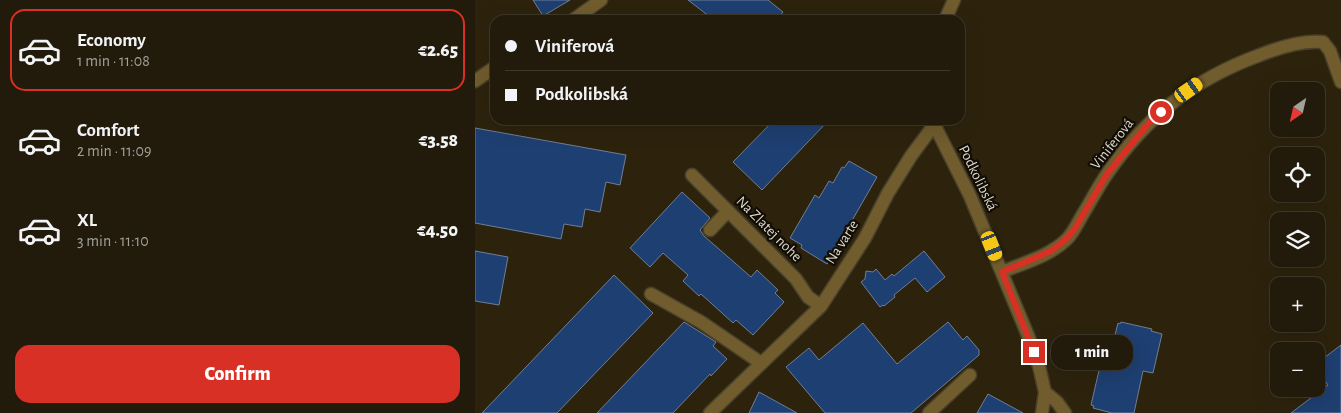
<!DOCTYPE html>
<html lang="en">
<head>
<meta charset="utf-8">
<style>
	:root { --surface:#221a0a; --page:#2a2313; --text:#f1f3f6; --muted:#a2a19c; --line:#3f382b; --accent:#d93025 }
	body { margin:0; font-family:"Alegreya Sans",sans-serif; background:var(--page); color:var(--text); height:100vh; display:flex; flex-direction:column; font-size:19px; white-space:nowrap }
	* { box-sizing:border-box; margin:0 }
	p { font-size:16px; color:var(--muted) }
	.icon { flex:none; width:28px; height:28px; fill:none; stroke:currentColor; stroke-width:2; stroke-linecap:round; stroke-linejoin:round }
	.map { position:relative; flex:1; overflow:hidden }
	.drawer { display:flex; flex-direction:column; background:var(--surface); width:475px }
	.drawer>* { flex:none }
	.banner { position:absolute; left:15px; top:15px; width:475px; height:110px; border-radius:15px; box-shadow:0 5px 20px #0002,0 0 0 1px var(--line); display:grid; align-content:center; height:110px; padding:0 15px; background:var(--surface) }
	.needle { width:32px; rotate:214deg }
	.tools { position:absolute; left:795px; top:82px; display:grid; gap:10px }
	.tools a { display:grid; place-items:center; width:55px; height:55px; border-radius:10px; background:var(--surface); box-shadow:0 5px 20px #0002,0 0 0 1px var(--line); font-size:25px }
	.end { position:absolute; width:22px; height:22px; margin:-11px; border:6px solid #d93025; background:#fff; box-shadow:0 0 0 2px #fff }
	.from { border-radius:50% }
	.bubble { position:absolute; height:35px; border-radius:15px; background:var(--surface); box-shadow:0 5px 20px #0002,0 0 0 1px var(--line); font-size:16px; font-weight:800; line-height:35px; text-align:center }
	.car { position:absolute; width:15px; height:30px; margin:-15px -8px; border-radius:6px; box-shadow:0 0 4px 1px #0007; background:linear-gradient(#f5c518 24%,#345 0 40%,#f5c518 0 76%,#345 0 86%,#f5c518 0) }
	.banner b { display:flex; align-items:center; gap:18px; height:48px; font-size:19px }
	.banner b+b { border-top:1px solid var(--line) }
	.banner i { width:12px; height:12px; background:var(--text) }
	ul { padding:9px 0 0; list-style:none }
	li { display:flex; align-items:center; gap:15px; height:82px; margin:0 10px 8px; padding:0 5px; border:2px solid transparent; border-radius:15px }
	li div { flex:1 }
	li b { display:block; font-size:19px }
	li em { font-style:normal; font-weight:800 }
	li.selected { border-color:var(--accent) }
	li>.icon { width:45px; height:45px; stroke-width:1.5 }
	.primary-button { display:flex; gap:10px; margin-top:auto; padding:10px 15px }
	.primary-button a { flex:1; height:58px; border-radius:15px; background:var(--accent); color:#fff; font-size:20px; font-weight:800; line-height:58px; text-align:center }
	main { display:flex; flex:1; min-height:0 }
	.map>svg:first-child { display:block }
	.building { fill:#1e3f71; stroke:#6f7e94 }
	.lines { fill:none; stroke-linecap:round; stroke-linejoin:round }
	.minor-casing { stroke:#49402b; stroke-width:15 }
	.minor { stroke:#705c2d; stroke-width:12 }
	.route { stroke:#d93025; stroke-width:6 }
	.labels { text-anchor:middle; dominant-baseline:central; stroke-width:4.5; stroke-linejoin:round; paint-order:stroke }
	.street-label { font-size:15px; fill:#ded8cb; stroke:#110d05 }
</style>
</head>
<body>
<main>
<section class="drawer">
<ul>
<li class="selected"><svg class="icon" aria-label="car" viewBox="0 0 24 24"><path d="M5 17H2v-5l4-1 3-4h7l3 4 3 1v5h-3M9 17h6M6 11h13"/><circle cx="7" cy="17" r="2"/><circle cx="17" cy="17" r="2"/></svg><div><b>Economy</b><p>1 min · 11:08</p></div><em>€2.65</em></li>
<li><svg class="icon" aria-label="car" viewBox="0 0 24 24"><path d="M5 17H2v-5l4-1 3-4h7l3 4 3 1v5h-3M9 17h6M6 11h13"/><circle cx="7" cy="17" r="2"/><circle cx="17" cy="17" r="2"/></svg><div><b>Comfort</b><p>2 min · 11:09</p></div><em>€3.58</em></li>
<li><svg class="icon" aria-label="car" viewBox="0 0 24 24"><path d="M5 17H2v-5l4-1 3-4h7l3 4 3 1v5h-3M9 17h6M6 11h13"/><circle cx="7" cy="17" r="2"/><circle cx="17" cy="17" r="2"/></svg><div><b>XL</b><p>3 min · 11:10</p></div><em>€4.50</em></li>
</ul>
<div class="primary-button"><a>Confirm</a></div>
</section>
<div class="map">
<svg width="866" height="413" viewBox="0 0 866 413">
	<rect width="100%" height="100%" fill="#2d230d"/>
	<!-- building -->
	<path class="building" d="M 58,0 L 95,0 L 68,16 Z
		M 213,0 L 293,0 L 308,12 L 302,20 L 239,20 Z
		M 299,120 L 354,120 L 287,190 L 258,162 Z
		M 0,128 L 151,155 L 145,185 L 131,182 L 125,212 L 110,209 L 107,227 L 89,224 L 86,239 L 0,223 Z
		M 374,161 L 402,177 L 352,264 L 326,248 L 327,245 L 315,238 L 340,195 L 344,198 L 354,181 L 358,183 L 367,167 L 369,168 Z
		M 207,192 L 235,218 L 225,230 L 229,236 L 276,277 L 282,270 L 303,290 L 300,293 L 309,302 L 278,335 L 261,320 L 258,323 L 226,294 L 224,296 L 208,281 L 213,275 L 188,253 L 175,267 L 155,248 Z
		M 0,251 L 33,257 L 24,305 L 0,301 Z
		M 449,251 L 470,277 L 452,292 L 440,278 L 419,295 L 420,297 L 409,306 L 408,305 L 405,307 L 386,282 L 390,279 L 391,271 L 398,272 L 401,269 L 410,280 L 417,274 L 419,276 Z
		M 139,275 L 178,313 L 82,413 L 7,413 Z
		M 209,322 L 241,342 L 238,346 L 252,359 L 236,376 L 235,374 L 198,413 L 122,413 Z
		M 473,322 L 488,340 L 492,336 L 504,350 L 504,355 L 436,413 L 350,413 L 311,367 L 334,348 L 344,360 L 388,323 L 422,364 Z
		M 646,322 L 677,329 L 676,331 L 687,334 L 678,373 L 668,371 L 659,413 L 637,413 L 618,408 L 619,406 L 616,405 L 626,362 L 629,363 L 633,346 L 637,347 L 643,323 L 645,324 Z
		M 866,345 L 866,413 L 816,413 L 853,385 L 841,369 L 841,364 Z
		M 284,392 L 322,413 L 274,413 Z
		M 513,394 L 548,413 L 502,413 Z"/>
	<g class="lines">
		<!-- minor casing -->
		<g class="minor-casing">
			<path id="minor" d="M 98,20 L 126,0
				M 470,20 L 479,0
				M 0,81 L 20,67
				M 457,120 L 495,196 L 554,338 L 564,366 L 570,392 L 567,413
				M 217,175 L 321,279 L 333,297 L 346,306
				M 235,230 L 253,211
				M 527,272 C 548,263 575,256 592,239 C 599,232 603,222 608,214 C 616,201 623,187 632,174 C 672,116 719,79 785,55 C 805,47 827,40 848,42 L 855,51 L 866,82
				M 176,294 L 226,322 L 286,363
				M 570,392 L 582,402 L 590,413
				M 235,413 L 346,306 L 390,238 L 413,193 L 436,156 L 459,125
				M 454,413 L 495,375"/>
		</g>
		<!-- minor -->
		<use href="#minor" class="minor"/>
	</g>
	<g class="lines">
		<!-- route -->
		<path class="route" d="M 559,352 L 527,272 L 576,251 L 590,240 L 599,230 L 632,174 L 673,124 L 686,112"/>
	</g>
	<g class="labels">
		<!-- street labels -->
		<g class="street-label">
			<text transform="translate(637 144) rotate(-52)">Viniferová</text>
			<text transform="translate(503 178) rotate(64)">Podkolibská</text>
			<text transform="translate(294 229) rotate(45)">Na Zlatej nohe</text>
			<text transform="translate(367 242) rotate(-58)">Na varte</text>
		</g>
	</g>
</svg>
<div class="tools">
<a><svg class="needle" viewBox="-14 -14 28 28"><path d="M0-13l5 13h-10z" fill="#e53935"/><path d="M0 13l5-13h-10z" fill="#a2a19c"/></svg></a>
<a><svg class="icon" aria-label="locate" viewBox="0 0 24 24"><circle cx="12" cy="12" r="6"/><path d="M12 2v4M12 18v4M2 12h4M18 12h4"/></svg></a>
<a><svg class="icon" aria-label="layers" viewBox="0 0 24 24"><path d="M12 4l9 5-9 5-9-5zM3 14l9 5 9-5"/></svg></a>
<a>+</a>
<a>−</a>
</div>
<i class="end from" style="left:686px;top:112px"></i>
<i class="end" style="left:559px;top:352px"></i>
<div class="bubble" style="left:576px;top:335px;width:82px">1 min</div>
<i class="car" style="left:714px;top:90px;rotate:55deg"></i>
<i class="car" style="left:517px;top:246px;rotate:158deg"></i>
<div class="banner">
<b><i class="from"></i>Viniferová</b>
<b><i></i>Podkolibská</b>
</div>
</div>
</main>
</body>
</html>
